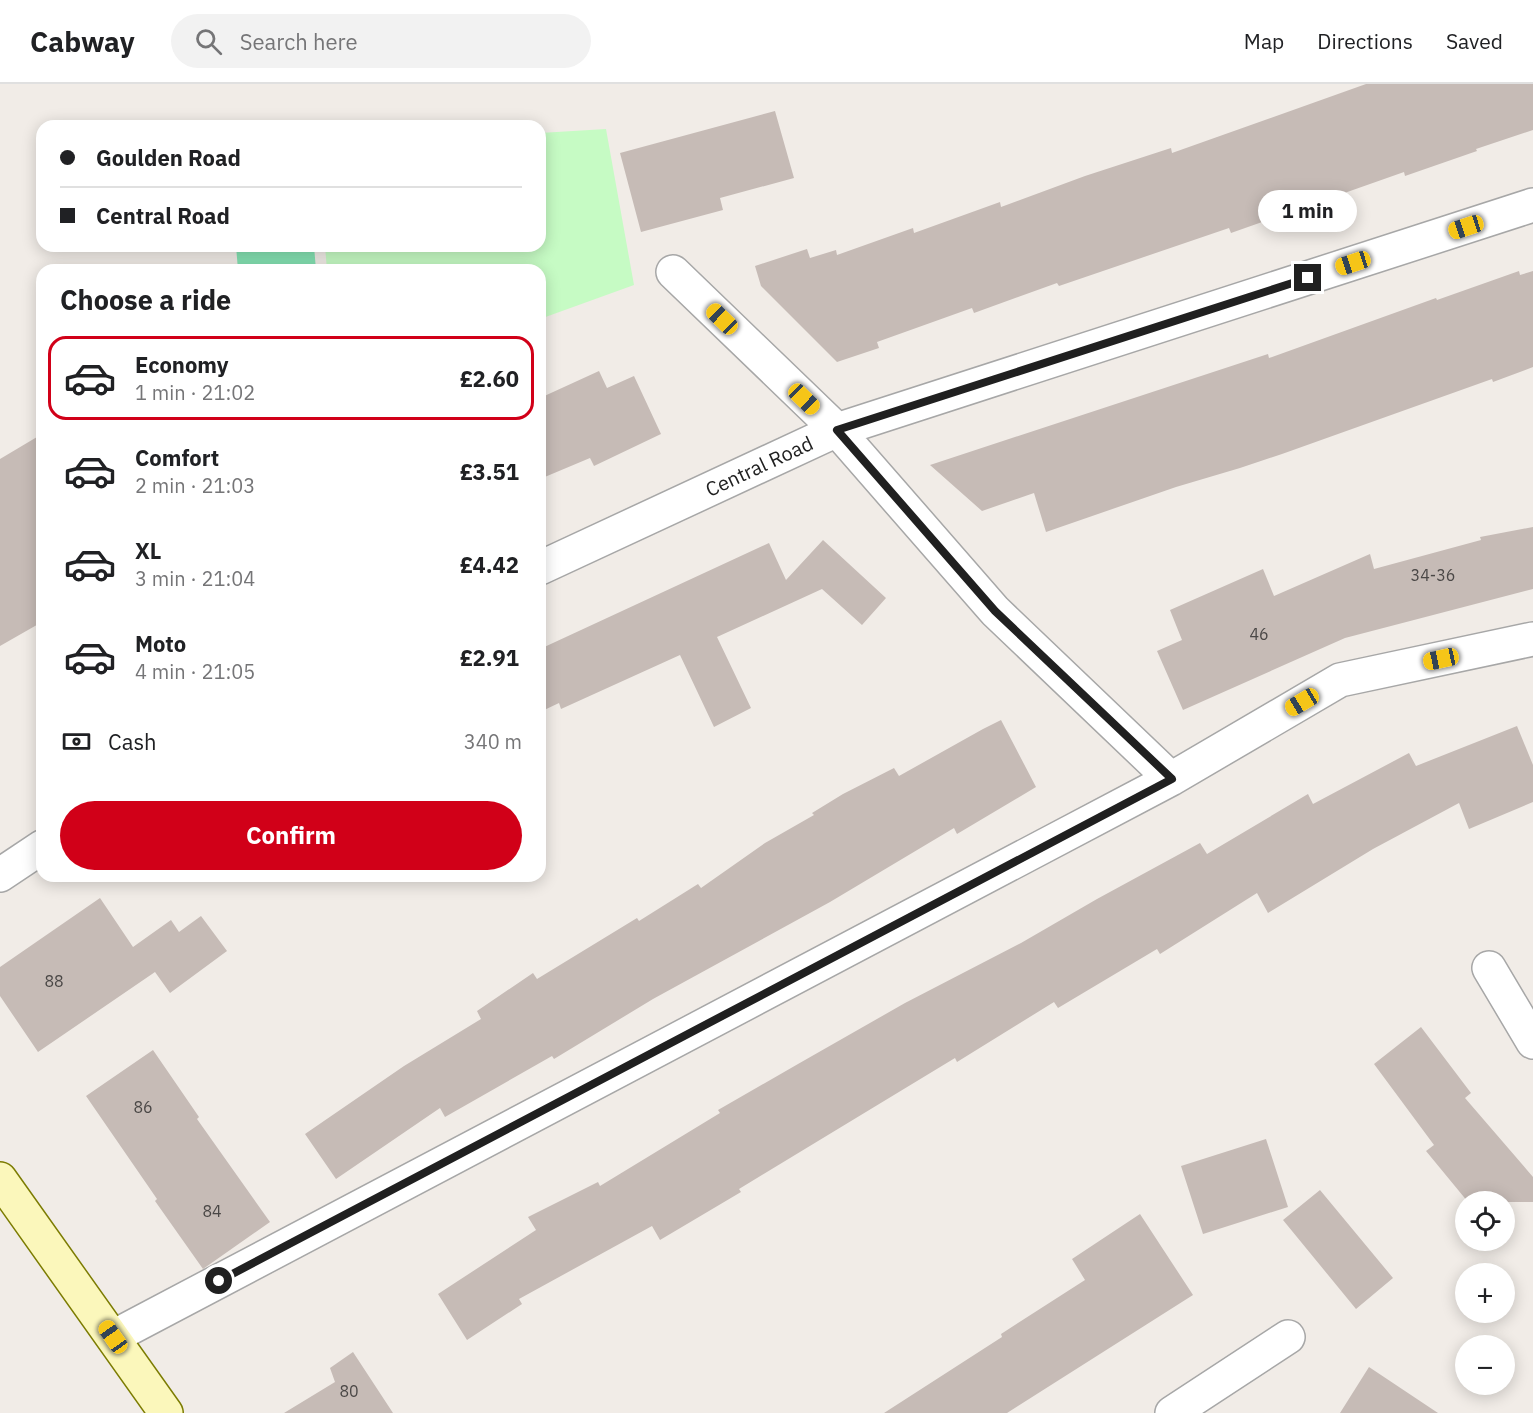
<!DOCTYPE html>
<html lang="en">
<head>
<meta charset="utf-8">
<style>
	:root { --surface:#fff; --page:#f2f2f2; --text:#202124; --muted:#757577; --line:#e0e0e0; --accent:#d10018 }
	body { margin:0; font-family:"IBM Plex Sans",sans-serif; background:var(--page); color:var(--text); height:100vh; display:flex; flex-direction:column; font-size:22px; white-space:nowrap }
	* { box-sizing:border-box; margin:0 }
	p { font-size:20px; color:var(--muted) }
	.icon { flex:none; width:33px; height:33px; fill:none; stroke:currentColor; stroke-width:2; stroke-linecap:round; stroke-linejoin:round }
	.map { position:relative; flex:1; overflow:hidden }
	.sheet { position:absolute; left:36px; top:180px; width:510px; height:618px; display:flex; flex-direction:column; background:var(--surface); border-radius:18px; box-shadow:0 3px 15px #0003 }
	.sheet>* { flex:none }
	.top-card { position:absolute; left:36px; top:36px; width:510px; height:132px; border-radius:18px; box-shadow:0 3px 15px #0003; display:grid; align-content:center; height:132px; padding:0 24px; background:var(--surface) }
	.tools { position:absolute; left:1455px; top:1107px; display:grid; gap:12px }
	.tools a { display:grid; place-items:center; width:60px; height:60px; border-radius:50%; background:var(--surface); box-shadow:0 3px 15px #0003; font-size:30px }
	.end { position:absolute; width:27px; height:27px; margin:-14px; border:8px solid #202020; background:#fff; box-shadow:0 0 0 3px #fff }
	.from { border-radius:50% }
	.bubble { position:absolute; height:42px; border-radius:21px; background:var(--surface); box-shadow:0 3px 15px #0003; font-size:20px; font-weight:700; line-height:42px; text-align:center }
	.car { position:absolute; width:18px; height:36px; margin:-18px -9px; border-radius:8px; box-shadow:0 0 4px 2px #0007; background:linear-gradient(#f5c518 24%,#345 0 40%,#f5c518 0 76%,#345 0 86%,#f5c518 0) }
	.top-card b { display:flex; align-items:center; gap:21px; height:57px; font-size:22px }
	.top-card b+b { border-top:2px solid var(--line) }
	.top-card i { width:15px; height:15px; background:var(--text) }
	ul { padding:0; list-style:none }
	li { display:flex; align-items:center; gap:18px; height:84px; margin:0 12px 9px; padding:0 12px; border:3px solid transparent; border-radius:18px }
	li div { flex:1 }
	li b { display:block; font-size:22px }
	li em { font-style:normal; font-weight:700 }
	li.on { border-color:var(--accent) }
	li>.icon { width:54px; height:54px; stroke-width:1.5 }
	h2 { padding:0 24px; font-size:27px; line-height:72px }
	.pay { display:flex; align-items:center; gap:15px; height:66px; padding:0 24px; font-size:22px }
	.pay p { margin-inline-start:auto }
	.cta { display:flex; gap:12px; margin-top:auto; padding:12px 24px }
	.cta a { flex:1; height:69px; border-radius:36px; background:var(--accent); color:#fff; font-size:24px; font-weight:700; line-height:69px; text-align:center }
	header { display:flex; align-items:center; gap:36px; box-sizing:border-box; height:84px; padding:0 30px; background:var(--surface); border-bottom:2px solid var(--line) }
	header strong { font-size:28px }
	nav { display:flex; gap:33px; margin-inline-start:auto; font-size:21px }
	.search { width:420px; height:54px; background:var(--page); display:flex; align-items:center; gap:15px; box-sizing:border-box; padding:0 21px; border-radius:33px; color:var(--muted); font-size:22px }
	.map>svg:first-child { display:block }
	.park { fill:#c6fbc4 }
	.pitch { fill:#84e1b2 }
	.building { fill:#c6bbb6 }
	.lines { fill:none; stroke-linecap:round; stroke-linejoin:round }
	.minor-casing { stroke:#a7a7a7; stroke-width:36 }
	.secondary-casing { stroke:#7c7c02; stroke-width:36 }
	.minor { stroke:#fff; stroke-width:33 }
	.secondary { stroke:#fbf7bb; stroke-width:33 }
	.route { stroke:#202020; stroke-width:8 }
	.labels { text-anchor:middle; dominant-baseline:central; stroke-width:5; stroke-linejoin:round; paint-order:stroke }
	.number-label { font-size:16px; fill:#4a4746 }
	.street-label { font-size:20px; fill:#202020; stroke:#fff }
</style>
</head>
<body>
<header>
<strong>Cabway</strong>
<div class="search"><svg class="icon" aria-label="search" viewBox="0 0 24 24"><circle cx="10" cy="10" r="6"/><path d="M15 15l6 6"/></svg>Search here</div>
<nav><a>Map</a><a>Directions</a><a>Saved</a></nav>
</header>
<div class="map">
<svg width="1533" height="1329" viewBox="0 0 1533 1329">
	<rect width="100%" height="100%" fill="#f1ece7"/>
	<!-- park -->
	<path class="park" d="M 606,45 L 634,201 L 540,235 L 540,186 L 327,186 L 325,162 L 540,162 L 540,49 Z"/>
	<!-- pitch -->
	<path class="pitch" d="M 236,162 L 314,162 L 316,186 L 238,186 Z"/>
	<!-- building -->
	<path class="building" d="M 1366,0 L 1533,0 L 1533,46 L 1476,65 L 1477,67 L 1405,92 L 1404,88 L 1231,149 L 1229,144 L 1059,202 L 1057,199 L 974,229 L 972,224 L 877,258 L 879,264 L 837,278 L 761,202 L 755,182 L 807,165 L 810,174 L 836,166 L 837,171 L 913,144 L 914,149 L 1000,118 L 1001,123 L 1085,92 L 1171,64 L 1172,69 Z
		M 775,27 L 794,94 L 720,114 L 723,126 L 641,148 L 620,69 Z
		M 1519,187 L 1520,191 L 1533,187 L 1533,283 L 1493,298 L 1492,295 L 1282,370 L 1240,384 L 1176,403 L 1046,448 L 1034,409 L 982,427 L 930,381 L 1268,270 L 1269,274 L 1436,214 L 1437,216 Z
		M 599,287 L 607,304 L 634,292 L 661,350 L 594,382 L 590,374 L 540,395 L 540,314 Z
		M 42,350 L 42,538 L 0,562 L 0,375 Z
		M 1533,443 L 1533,505 L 1345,554 L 1183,626 L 1157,567 L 1182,556 L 1170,526 L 1263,485 L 1274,512 L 1370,470 L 1374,485 L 1481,456 L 1480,453 Z
		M 823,456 L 886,514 L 862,541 L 822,505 L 717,553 L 751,624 L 714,643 L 680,571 L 561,625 L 559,619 L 540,628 L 540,565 L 769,459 L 786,496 Z
		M 1001,636 L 1036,703 L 957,750 L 954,744 L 830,818 L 653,915 L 554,975 L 552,972 L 445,1033 L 440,1024 L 336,1095 L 305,1050 L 404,982 L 481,935 L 477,927 L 533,889 L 537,895 L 637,834 L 639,837 L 698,800 L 701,804 L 765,759 L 814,731 L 812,729 L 843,710 L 894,684 L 899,692 L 983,645 Z
		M 1517,642 L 1533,681 L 1533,718 L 1469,745 L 1459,719 L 1373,765 L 1268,829 L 1257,809 L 1160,870 L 1157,865 L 1058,924 L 1054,918 L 957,978 L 955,974 L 739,1105 L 741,1108 L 660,1156 L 652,1142 L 519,1215 L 522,1220 L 467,1256 L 438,1210 L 536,1146 L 528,1133 L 598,1098 L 600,1102 L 720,1029 L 718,1026 L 798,980 L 905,919 L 1021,859 L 1097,815 L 1200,759 L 1207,770 L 1308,710 L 1313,720 L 1409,669 L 1416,682 Z
		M 100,814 L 133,863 L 171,836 L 179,848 L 201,832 L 227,867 L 170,909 L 155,888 L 38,968 L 0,912 L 0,883 Z
		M 1421,943 L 1471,1009 L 1465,1014 L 1533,1093 L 1533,1118 L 1468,1118 L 1426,1067 L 1434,1061 L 1374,980 Z
		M 153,966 L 199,1033 L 197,1035 L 270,1138 L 203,1185 L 155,1117 L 157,1115 L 86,1012 Z
		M 1266,1055 L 1288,1123 L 1203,1150 L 1181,1082 Z
		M 1320,1106 L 1393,1194 L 1356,1225 L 1283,1136 Z
		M 1140,1130 L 1193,1211 L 1007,1329 L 884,1329 L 1002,1253 L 1001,1250 L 1085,1196 L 1072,1175 Z
		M 353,1268 L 393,1329 L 284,1329 L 335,1298 L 330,1284 Z
		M 1369,1283 L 1438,1329 L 1340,1329 Z"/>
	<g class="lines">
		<!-- minor casing -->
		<g class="minor-casing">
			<path id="minor" d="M 673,188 L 837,346 L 995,527 L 1171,695
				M 540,484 L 837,346 L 1533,121
				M 0,791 L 42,763
				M 1489,884 L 1533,958
				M 113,1253 L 1171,695 L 1340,596 L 1533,555
				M 1172,1329 L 1288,1253"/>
		</g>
		<!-- secondary casing -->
		<g class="secondary-casing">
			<path id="secondary" d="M 0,1095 L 166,1329"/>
		</g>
		<!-- minor -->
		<use href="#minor" class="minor"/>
		<!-- secondary -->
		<use href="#secondary" class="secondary"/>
	</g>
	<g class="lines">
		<!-- route -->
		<path class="route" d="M 219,1197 L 1172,695 L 995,527 L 837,346 L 1308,194"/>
	</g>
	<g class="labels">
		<!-- number labels -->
		<g class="number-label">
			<text x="1433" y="491">34-36</text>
			<text x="1259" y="550">46</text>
			<text x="54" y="897">88</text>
			<text x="143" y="1023">86</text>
			<text x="212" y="1127">84</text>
			<text x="349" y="1307">80</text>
		</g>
		<!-- street labels -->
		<g class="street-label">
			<text transform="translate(759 382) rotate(-25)">Central Road</text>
		</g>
	</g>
</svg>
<div class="tools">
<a><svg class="icon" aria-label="locate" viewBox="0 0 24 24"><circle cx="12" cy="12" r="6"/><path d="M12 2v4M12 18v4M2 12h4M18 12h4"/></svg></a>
<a>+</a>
<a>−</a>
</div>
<i class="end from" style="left:219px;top:1197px"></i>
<i class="end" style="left:1308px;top:194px"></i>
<div class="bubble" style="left:1258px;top:106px;width:99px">1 min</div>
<i class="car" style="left:1466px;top:143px;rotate:252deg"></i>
<i class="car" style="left:1353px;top:179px;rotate:252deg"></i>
<i class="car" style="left:722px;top:235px;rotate:314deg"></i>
<i class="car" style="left:804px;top:315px;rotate:134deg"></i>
<i class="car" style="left:1441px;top:575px;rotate:258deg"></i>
<i class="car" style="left:1302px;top:618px;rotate:239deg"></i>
<i class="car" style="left:113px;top:1253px;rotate:325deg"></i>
<div class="top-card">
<b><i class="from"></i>Goulden Road</b>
<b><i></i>Central Road</b>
</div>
<section class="sheet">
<h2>Choose a ride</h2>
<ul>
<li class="on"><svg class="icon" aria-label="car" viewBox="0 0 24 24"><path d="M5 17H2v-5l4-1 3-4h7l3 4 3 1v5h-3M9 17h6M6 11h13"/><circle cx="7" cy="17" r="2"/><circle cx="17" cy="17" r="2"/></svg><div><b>Economy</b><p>1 min · 21:02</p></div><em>£2.60</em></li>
<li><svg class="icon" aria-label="car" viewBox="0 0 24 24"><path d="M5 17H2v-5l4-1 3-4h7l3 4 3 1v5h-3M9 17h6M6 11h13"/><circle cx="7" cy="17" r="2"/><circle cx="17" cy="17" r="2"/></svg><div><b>Comfort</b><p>2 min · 21:03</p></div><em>£3.51</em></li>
<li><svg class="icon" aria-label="car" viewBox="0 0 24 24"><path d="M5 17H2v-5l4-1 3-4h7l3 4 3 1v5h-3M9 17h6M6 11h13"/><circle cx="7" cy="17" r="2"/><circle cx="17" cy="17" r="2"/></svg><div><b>XL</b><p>3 min · 21:04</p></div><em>£4.42</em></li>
<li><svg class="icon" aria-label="car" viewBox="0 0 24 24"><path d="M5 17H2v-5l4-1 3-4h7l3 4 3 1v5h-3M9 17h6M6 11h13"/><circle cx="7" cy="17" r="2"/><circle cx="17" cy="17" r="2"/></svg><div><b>Moto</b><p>4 min · 21:05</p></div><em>£2.91</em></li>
</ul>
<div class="pay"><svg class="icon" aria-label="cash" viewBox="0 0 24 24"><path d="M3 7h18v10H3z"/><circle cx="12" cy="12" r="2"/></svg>Cash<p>340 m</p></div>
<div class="cta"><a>Confirm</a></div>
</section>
</div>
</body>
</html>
